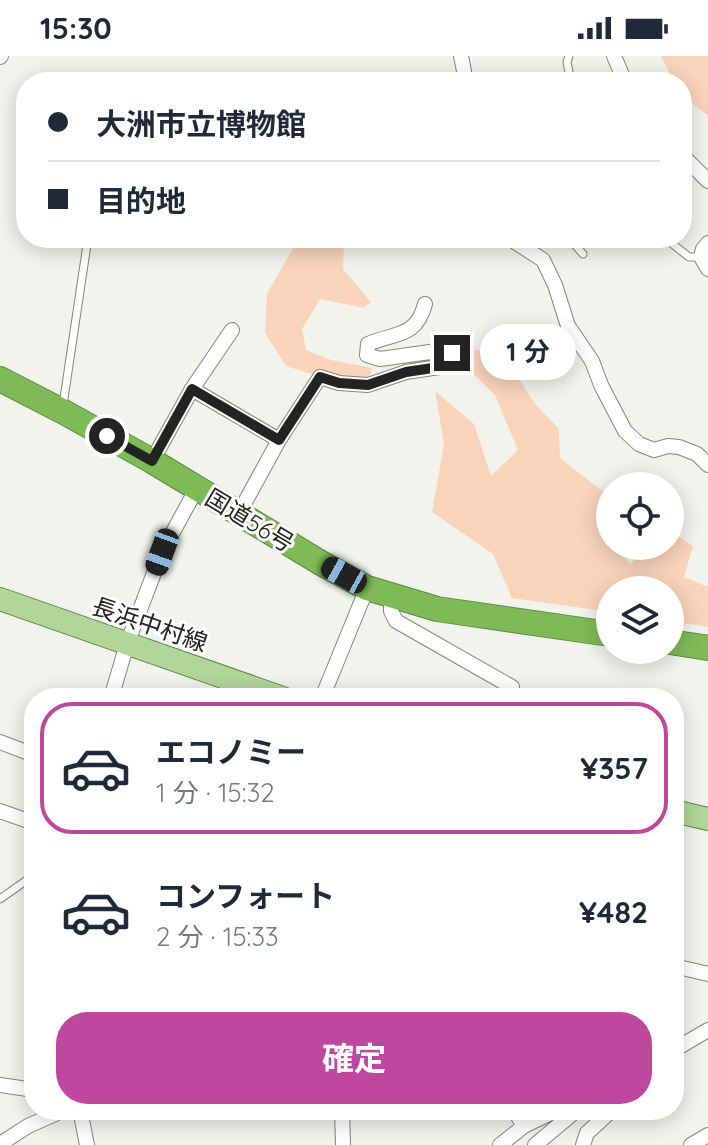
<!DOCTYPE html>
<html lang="ja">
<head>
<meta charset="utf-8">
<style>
	:root { --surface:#fff; --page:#f2f2f3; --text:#1f2937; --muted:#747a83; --line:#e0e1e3; --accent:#bf489f }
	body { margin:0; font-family:Quicksand,"Noto Sans JP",sans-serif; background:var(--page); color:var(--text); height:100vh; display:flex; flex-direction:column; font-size:30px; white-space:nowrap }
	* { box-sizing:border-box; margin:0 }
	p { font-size:26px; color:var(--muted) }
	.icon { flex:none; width:44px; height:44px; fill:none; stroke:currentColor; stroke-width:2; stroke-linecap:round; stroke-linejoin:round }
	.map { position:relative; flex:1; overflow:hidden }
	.panel { position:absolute; left:24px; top:632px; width:660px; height:432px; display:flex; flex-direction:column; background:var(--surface); border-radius:32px; box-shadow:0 4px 20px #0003 }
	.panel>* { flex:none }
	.banner { position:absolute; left:16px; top:16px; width:676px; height:176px; border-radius:32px; box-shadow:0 4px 20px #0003; display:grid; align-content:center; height:176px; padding:0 32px; background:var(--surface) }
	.tools { position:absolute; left:596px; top:416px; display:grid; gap:16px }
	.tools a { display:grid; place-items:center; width:88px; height:88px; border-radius:50%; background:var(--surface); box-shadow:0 4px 20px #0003; font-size:40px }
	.end { position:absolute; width:36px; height:36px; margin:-18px; border:10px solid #232421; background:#fff; box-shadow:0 0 0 4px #fff }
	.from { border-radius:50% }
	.bubble { position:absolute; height:56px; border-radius:28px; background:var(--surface); box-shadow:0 4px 20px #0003; font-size:26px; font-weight:700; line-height:56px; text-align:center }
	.car { position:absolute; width:24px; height:48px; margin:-24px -12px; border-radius:10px; box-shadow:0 0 6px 2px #0007; background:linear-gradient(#222 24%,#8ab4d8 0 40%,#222 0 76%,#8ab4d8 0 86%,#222 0) }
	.banner b { display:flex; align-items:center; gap:28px; height:76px; font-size:30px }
	.banner b+b { border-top:2px solid var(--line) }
	.banner i { width:20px; height:20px; background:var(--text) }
	ul { padding:14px 0 0; list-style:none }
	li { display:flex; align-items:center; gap:24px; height:132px; margin:0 16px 12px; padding:0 16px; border:4px solid transparent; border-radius:32px }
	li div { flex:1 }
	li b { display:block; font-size:30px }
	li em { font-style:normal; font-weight:700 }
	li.current { border-color:var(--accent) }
	li>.icon { width:72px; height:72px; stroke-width:1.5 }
	.button { display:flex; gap:16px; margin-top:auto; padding:16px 32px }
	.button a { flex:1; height:92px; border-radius:32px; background:var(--accent); color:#fff; font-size:32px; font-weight:700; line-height:92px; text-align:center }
	.status { display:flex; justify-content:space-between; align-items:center; height:56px; padding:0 40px; background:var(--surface); direction:ltr }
	.status svg { height:22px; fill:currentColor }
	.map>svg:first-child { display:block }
	.green { fill:#f9d4ba }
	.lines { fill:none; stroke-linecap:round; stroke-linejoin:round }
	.lane-casing { stroke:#83847e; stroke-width:9 }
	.street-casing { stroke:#83847e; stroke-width:16 }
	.primary-casing { stroke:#5e8644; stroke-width:24 }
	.highway-casing { stroke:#5e8644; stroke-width:26 }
	.lane { stroke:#fff; stroke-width:7 }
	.street { stroke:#fff; stroke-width:14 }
	.primary { stroke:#b2d69a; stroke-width:22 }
	.highway { stroke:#7ebb57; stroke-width:24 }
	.route { stroke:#232421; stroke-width:10 }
	.labels { text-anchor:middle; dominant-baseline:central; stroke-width:6; stroke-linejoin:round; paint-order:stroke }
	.street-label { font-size:24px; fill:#232421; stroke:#fff }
</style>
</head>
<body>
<div class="status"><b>15:30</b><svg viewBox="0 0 49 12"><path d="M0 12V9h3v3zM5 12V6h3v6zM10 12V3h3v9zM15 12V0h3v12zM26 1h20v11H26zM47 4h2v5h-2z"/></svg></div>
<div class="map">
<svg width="708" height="1089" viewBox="0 0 708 1089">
	<rect width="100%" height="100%" fill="#f3f3ed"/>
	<!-- green -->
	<path class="green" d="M 661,0 L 708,0 L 708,60 L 682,39 L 682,26 L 674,26 Z
		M 299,182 L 360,182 L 344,187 L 343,213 L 371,246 L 364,252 L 320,243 L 302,273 L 306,294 L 331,304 L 372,312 L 368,329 L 339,327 L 286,310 L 265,277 L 267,238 Z
		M 456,290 L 503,299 L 535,348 L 559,373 L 560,402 L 610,441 L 610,466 L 604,478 L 610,485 L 610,490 L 614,490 L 630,508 L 653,490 L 670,490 L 671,476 L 693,490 L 684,521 L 708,531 L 708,571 L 670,565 L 670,534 L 610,534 L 610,556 L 512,542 L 493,498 L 432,456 L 444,388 L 435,335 L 474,368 L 491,420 L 518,394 L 495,339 L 452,297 Z"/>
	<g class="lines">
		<!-- lane casing -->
		<g class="lane-casing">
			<path id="lane" d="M 569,0 L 567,6 L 571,26
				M 569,182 L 583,198
				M 665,182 L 689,201 L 701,201
				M 63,349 L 88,182
				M 0,843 L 34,819"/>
		</g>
		<!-- street casing -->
		<g class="street-casing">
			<path id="street" d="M 461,0 L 464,15 L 463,26
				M 614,0 L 625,26
				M 0,1 L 1,0
				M 682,99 L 708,125
				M 509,182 L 543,204 L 555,229 L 568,270 L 592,305 L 601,329 L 625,375 L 639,388 L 654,394 L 668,390 L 679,391 L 697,398 L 708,409
				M 708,187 L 703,193 L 701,201 L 708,213
				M 192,333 L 279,384
				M 152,405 L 192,333 L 232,274
				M 239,457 L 279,384 L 320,321 L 339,327 L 368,329 L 406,316 L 446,310 L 452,297 L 430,296 L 380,303 L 367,299 L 368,288 C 396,276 416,282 425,248
				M 391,541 L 391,555 L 396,565 L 512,631 L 508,642
				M 111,642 L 127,588 L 162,496 L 197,432
				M 322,642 L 367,532
				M 0,686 L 34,699
				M 0,755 L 34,767
				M 674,910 L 708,918
				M 674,994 L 708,974
				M 0,1029 L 34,1034
				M 80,1054 L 87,1089
				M 342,1054 L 343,1089
				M 514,1054 L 524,1070
				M 0,1088 L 28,1070 L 64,1054
				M 500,1089 L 524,1070 L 557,1054
				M 535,1089 L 577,1054
				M 583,1089 L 587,1077 L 612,1054
				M 691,1089 L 708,1079"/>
		</g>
		<!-- primary casing -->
		<g class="primary-casing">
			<path id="primary" d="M 0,543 L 283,642
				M 674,755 L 708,763"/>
		</g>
		<!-- highway casing -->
		<g class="highway-casing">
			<path id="highway" d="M 0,323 L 62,355 L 152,405 L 321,507 L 367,532 L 437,553 L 610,578
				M 670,586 L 708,592"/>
		</g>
		<!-- lane -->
		<use href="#lane" class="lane"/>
		<!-- street -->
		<use href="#street" class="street"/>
		<!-- primary -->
		<use href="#primary" class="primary"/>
		<!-- highway -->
		<use href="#highway" class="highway"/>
	</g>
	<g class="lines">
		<!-- route -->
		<path class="route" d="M 107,380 L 152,405 L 192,333 L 279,384 L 320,321 L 339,327 L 368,329 L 406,316 L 446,310 L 452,297"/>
	</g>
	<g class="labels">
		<!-- street labels -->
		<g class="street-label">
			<text transform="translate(250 464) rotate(31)">国道56号</text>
			<text transform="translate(150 568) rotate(19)">長浜中村線</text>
		</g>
	</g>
</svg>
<div class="tools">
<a><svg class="icon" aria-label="locate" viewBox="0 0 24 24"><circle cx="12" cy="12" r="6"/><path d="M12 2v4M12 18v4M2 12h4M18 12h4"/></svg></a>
<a><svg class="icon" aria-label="layers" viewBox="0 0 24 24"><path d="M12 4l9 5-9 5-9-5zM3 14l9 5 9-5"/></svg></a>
</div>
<i class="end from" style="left:107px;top:380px"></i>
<i class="end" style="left:452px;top:297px"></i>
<div class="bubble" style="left:480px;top:268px;width:96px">1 分</div>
<i class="car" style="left:162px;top:496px;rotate:200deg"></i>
<i class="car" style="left:344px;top:519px;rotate:299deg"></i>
<div class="banner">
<b><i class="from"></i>大洲市立博物館</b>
<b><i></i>目的地</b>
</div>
<section class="panel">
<ul>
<li class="current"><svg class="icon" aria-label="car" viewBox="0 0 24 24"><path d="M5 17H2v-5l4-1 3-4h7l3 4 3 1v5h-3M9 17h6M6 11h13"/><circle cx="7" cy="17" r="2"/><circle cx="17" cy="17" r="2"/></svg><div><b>エコノミー</b><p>1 分 · 15:32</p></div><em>¥357</em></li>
<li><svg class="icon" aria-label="car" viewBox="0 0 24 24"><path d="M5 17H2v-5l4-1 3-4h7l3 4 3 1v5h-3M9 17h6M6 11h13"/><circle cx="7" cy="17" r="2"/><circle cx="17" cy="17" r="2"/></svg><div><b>コンフォート</b><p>2 分 · 15:33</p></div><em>¥482</em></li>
</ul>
<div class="button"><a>確定</a></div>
</section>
</div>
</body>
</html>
